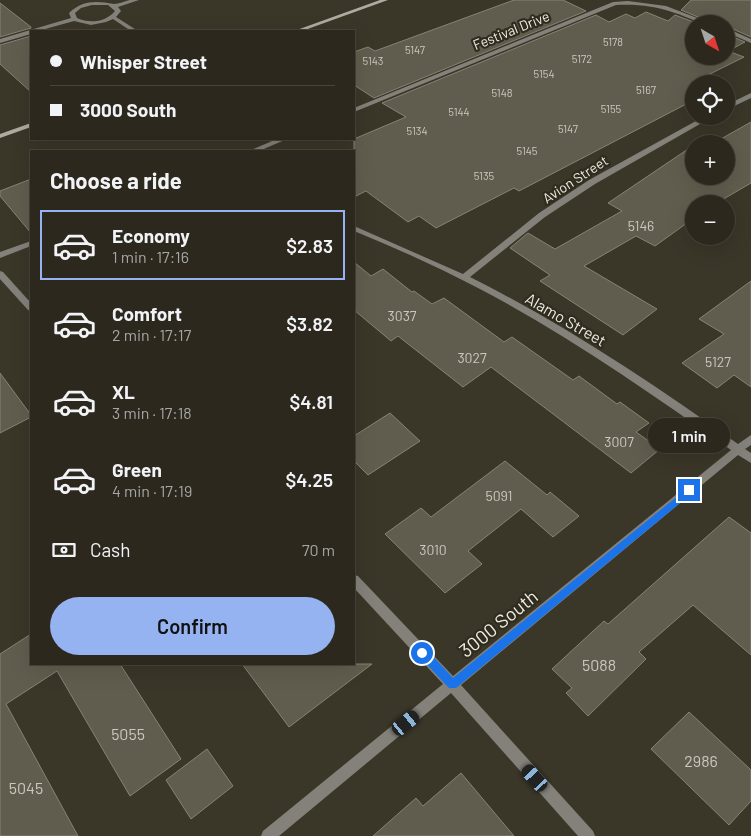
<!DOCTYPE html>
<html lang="en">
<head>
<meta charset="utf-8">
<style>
	:root { --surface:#2c281e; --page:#343027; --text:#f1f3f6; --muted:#a6a6a4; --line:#48443c; --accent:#95b2f1 }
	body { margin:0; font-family:Barlow,sans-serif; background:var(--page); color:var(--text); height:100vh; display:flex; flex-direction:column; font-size:19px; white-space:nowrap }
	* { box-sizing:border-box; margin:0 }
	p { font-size:16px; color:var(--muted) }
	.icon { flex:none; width:28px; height:28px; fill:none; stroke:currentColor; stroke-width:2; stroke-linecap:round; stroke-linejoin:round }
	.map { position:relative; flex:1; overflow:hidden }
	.details { position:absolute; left:30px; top:150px; width:325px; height:515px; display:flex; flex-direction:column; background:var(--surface); border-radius:0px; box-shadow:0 5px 20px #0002,0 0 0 1px var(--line) }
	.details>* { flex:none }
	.top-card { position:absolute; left:30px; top:30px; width:325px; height:110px; border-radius:0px; box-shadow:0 5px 20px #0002,0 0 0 1px var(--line); display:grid; align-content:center; height:110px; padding:0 20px; background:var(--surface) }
	.needle { width:32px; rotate:141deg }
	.fabs { position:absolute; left:685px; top:15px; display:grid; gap:10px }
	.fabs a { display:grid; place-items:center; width:50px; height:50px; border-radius:50%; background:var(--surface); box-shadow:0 5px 20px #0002,0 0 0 1px var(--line); font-size:25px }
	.end { position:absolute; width:22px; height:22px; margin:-11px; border:6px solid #1a73e8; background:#fff; box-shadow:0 0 0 2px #fff }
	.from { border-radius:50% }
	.bubble { position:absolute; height:35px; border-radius:18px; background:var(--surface); box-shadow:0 5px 20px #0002,0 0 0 1px var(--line); font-size:16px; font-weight:600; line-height:35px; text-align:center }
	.car { position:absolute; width:15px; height:30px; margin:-15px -8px; border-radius:6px; box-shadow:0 0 4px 1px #0007; background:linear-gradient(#222 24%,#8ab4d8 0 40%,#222 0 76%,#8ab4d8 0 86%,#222 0) }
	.top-card b { display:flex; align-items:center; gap:18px; height:48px; font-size:19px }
	.top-card b+b { border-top:1px solid var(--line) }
	.top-card i { width:12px; height:12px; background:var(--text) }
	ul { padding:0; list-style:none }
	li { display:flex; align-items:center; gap:15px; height:70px; margin:0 10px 8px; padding:0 10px; border:2px solid transparent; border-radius:0px }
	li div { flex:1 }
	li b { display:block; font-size:19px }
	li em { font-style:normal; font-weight:600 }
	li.selected { border-color:var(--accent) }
	li>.icon { width:45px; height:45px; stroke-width:1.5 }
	h2 { padding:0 20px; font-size:22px; line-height:60px }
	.pay { display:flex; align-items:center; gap:12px; height:55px; padding:0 20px; font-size:19px }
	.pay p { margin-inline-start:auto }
	.primary-button { display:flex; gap:10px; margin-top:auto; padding:10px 20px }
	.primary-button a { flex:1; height:58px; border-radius:30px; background:var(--accent); color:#111; font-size:20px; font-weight:600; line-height:58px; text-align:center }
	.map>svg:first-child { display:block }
	.building { fill:#615d4e; stroke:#888373 }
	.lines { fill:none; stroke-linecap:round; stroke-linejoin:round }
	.street { fill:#83817a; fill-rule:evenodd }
	.secondary { fill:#aeaba0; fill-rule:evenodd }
	.route { fill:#1a73e8 }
	.labels { text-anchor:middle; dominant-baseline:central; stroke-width:4.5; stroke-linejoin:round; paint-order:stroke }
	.far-number-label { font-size:11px; fill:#cbc8be }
	.far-street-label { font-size:14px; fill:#eeece3; stroke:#302c1e }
	.number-label { font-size:14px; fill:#cbc8be }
	.street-label { font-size:16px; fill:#eeece3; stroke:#302c1e }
	.near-number-label { font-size:16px; fill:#cbc8be }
	.near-street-label { font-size:19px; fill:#eeece3; stroke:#302c1e }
</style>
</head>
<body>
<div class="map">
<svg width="751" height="836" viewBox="0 0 751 836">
	<rect width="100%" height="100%" fill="#3a3628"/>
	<!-- building -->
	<path class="building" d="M 514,0 L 563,0 L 586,11 L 374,98 L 354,85 L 354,52 L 368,47 L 375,51 Z
		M 691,0 L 751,0 L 751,37 L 726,26 L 726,24 L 715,24 L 681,10 Z
		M 0,3 L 31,27 L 31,28 L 0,37 Z
		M 646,12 L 668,21 L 675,15 L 699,24 L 694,24 L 694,56 L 726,56 L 726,34 L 745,42 L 728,51 L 744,57 L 694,82 L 694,100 L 519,191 L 514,188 L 436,228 L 419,216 L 408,222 L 366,191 L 354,197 L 354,139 L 406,117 L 382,103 L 596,15 L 609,22 L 626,14 L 635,18 Z
		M 31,36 L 31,92 L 0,64 L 0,45 Z
		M 751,122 L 751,183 L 715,204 L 694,204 L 694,218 L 655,246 L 636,236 L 584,266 L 657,309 L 623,335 L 540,281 L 550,275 L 510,248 L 528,233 L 555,249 L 622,211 L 608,203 L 694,145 L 694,176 L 726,176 L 726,144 L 712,144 Z
		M 31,179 L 31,233 L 0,196 L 0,191 Z
		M 354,262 L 371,276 L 383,269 L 412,292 L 414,291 L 432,304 L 444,298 L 504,342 L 512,337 L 573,380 L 579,376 L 617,404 L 620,402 L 649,423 L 636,432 L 660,449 L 631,473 L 491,367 L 463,387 L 398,336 L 391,341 L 354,310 Z
		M 751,281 L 751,387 L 734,375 L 717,388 L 682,363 L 724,334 L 699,319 Z
		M 0,373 L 31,415 L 31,417 L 0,433 Z
		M 390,413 L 420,441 L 368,475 L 354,461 L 354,436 Z
		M 505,461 L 547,495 L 550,492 L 579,516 L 553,537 L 521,509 L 468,551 L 482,564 L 445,593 L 385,534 L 421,508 L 431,517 Z
		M 729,517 L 751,533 L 751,655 L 693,605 L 639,652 L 646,659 L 588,716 L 566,693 L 572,688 L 552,669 L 604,621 L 608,624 Z
		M 31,634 L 31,664 L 120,664 L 181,759 L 130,796 L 57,671 L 6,704 L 78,836 L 0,836 L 0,654 Z
		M 242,664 L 372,664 L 289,727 Z
		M 689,712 L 751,770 L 751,801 L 729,825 L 651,749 Z
		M 207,749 L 233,786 L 191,819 L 166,780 Z
		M 461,773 L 514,836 L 373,836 L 416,798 L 423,806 Z"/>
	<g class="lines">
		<!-- street -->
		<path class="street" d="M 130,0 L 139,0 L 118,7 L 121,11 L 116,17 L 138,31 L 131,31 L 113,19 L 106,22 L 91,25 L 74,21 L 38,31 L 31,31 L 31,34 L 0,43 L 0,39 L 71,18 L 69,13 C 83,0 96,1 114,4 C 119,4 125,1 130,0 ZM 92,5 L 108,5 L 115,11 C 106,22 90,24 77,18 L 75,13 L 81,8 Z
			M 628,1 L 666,6 L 713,24 C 699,24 688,17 675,13 C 656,6 636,4 616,5 L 354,112 L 354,108 L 613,2 Z
			M 726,28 L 751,39 L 751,43 L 726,32 Z
			M 751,93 L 751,98 L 726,110 L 726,105 Z
			M 705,116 L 714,116 L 595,184 L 545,217 L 470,277 C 564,324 652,383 738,444 L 751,435 L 751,445 L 745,449 L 751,453 L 751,463 L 738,455 L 461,685 L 593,831 L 595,836 L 578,836 L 451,693 L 279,836 L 261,836 L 263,831 L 443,684 L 354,588 L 354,575 L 358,576 L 453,676 L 731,450 C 649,392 566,334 478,288 C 438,267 396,248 354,231 L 354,226 L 463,274 L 539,213 L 589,180 Z
			M 277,139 L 287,139 L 259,151 L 249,151 Z
			M 31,241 L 31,246 L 0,258 L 0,252 Z
			M 0,271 L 3,272 L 31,303 L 31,311 L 28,310 L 0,279 Z"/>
		<!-- secondary -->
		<path class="secondary" d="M 380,0 L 388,0 L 302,31 L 294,31 Z
			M 31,123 L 31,127 L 0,138 L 0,134 Z"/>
	</g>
	<!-- route -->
	<path class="route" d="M 689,487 L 693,490 L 692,493 L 456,688 L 449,688 L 419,656 L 419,649 L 426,649 L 453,678 Z"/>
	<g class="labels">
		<!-- far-number labels -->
		<g class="far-number-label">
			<text x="613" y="41">5178</text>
			<text x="415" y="49">5147</text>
			<text x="582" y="58">5172</text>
			<text x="373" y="60">5143</text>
			<text x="544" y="73">5154</text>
			<text x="646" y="89">5167</text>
			<text x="502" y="92">5148</text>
			<text x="611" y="108">5155</text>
			<text x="459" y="111">5144</text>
			<text x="568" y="128">5147</text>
			<text x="417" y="130">5134</text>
			<text x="527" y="150">5145</text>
			<text x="484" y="175">5135</text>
		</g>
		<!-- far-street labels -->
		<g class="far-street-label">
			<text transform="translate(511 30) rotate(-22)">Festival Drive</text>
			<text transform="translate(575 179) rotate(-33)">Avion Street</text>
		</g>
		<!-- number labels -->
		<g class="number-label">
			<text x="641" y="225">5146</text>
			<text x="402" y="315">3037</text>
			<text x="472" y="357">3027</text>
			<text x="718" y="361">5127</text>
			<text x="619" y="441">3007</text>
			<text x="499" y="495">5091</text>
			<text x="433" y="549">3010</text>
		</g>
		<!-- street labels -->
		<g class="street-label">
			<text transform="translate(566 319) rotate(30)">Alamo Street</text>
		</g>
		<!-- near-number labels -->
		<g class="near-number-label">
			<text x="599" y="664">5088</text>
			<text x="128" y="733">5055</text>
			<text x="701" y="760">2986</text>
			<text x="26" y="787">5045</text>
		</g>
		<!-- near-street labels -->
		<g class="near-street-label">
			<text transform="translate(498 623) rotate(-39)">3000 South</text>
		</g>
	</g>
</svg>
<div class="fabs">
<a><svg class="needle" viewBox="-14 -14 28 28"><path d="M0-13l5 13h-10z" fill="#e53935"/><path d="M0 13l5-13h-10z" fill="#a6a6a4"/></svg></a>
<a><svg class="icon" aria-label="locate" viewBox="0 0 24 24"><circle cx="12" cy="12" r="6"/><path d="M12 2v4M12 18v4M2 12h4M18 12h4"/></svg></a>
<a>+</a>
<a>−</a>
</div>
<i class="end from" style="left:422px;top:653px"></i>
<i class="end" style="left:689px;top:490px"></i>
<div class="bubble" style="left:648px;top:418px;width:82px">1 min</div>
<i class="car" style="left:406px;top:723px;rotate:51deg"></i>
<i class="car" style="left:535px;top:778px;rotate:318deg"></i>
<div class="top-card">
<b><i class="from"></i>Whisper Street</b>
<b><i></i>3000 South</b>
</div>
<section class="details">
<h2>Choose a ride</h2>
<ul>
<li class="selected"><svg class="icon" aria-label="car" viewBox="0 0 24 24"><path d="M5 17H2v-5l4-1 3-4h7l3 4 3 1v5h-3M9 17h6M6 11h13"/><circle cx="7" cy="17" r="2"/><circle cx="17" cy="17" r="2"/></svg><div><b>Economy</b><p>1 min · 17:16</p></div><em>$2.83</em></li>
<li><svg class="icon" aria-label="car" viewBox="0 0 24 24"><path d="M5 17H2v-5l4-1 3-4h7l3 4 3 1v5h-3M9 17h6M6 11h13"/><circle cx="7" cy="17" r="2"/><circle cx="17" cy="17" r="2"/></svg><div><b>Comfort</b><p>2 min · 17:17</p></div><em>$3.82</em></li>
<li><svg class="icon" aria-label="car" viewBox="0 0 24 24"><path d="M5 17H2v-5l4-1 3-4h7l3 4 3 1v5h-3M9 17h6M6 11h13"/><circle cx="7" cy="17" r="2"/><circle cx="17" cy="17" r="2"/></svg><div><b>XL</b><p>3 min · 17:18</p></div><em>$4.81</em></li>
<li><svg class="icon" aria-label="car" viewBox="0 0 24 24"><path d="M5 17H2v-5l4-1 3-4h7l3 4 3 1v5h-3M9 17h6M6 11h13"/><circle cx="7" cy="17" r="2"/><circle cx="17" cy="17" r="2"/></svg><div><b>Green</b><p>4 min · 17:19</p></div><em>$4.25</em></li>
</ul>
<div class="pay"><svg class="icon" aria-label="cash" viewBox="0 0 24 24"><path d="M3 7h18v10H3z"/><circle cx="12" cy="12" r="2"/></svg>Cash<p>70 m</p></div>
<div class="primary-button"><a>Confirm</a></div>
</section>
</div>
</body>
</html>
